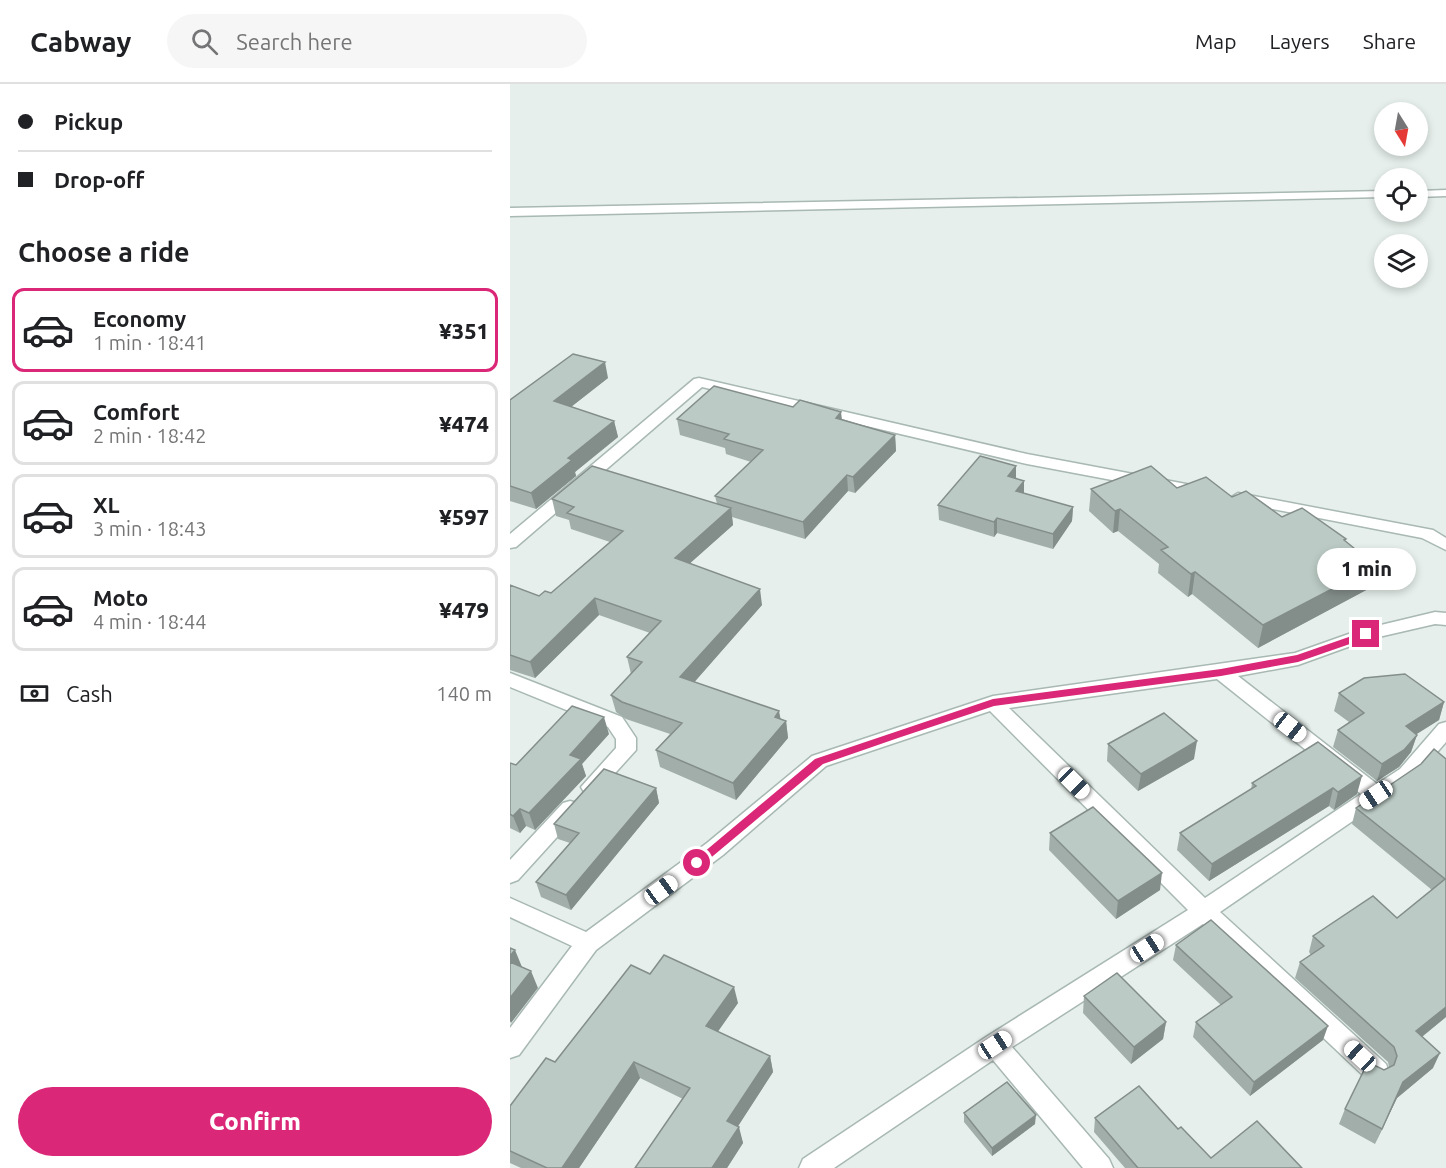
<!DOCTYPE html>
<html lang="en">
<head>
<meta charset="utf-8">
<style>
	:root { --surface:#fff; --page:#f6f6f6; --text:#202124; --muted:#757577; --line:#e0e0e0; --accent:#db2777 }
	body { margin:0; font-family:Ubuntu,sans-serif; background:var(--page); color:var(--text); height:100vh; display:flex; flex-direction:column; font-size:22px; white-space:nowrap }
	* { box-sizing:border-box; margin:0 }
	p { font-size:20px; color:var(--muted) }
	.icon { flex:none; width:33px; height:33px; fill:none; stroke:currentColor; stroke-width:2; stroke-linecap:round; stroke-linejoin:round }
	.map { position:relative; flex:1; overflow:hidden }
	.drawer { display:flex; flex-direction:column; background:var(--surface); width:510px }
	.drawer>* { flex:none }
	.hud { display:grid; align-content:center; height:132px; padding:0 18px; background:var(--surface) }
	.needle { width:39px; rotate:169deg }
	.buttons { position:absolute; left:864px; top:18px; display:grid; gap:12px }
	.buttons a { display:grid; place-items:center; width:54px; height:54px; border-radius:50%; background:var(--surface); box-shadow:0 3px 9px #0003; font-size:30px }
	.end { position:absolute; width:27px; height:27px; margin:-14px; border:8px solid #db2777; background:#fff; box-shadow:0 0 0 3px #fff }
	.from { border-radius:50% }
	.bubble { position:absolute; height:42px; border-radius:21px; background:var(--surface); box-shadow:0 3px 9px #0003; font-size:20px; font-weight:800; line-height:42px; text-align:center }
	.car { position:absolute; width:18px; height:36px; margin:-18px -9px; border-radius:8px; box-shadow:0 0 4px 2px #0007; background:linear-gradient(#fff 24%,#345 0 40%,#fff 0 76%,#345 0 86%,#fff 0) }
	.hud b { display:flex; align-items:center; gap:21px; height:57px; font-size:22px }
	.hud b+b { border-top:2px solid var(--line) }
	.hud i { width:15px; height:15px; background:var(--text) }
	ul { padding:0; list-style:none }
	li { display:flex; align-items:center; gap:18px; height:84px; margin:0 12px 9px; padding:0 6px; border:3px solid var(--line); border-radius:12px }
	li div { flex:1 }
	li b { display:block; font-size:22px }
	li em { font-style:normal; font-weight:800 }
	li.current { border-color:var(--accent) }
	li>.icon { width:54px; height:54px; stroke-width:1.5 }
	h2 { padding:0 18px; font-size:27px; line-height:72px }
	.pay { display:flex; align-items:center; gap:15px; height:66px; padding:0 18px; font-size:22px }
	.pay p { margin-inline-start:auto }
	.button { display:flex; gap:12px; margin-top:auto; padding:12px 18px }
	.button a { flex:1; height:69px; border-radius:36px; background:var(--accent); color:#fff; font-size:24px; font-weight:800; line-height:69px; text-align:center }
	header { display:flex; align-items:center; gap:36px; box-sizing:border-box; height:84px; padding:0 30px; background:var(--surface); border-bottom:2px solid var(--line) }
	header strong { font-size:28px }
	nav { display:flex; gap:33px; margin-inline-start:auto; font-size:21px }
	.search { width:420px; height:54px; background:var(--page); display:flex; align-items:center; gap:15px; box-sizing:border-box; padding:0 21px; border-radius:33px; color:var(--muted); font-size:22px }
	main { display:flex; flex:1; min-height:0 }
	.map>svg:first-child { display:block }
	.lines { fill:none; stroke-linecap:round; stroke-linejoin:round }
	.street-casing { stroke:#a8b8b2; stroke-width:3 }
	.street { fill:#fff; fill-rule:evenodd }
	.wall { fill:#a1aea9 }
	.shaded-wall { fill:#838d89 }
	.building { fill:#bbcac4; stroke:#838d89; stroke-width:1.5 }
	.route { fill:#db2777 }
</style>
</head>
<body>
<header>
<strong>Cabway</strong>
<div class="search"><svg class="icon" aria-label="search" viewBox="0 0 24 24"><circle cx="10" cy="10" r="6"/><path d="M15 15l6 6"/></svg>Search here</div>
<nav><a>Map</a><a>Layers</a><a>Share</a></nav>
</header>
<main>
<section class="drawer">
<div class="hud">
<b><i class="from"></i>Pickup</b>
<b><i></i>Drop-off</b>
</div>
<h2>Choose a ride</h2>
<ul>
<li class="current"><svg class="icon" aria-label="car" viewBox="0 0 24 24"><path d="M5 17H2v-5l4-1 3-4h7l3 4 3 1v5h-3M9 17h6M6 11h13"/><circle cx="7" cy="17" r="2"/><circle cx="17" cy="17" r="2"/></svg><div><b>Economy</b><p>1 min · 18:41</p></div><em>¥351</em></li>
<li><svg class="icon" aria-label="car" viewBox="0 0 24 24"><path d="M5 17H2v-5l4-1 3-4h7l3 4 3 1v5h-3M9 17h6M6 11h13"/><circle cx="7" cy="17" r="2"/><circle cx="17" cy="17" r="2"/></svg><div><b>Comfort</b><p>2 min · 18:42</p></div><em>¥474</em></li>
<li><svg class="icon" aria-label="car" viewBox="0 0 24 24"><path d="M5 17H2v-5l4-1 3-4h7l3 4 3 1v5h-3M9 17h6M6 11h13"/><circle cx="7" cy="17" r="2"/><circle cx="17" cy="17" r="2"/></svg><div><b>XL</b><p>3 min · 18:43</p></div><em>¥597</em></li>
<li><svg class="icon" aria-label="car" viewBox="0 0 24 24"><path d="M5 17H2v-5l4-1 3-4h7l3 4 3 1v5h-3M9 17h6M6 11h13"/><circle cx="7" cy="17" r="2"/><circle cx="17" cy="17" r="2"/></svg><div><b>Moto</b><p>4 min · 18:44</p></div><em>¥479</em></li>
</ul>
<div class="pay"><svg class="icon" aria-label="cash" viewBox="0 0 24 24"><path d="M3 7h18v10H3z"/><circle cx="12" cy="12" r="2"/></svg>Cash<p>140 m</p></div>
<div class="button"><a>Confirm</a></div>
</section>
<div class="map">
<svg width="936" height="1084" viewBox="0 0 936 1084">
	<rect width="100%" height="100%" fill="#e6efeb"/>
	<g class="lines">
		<!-- street casing -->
		<g class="street-casing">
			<path id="street" d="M 936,106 L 936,112 L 908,113 L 908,107 Z
				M 874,107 L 874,113 L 0,132 L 0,124 Z
				M 189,294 L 517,370 L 692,403 L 700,408 L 692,413 L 517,380 L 192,303 L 6,463 L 0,464 L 0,450 L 184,295 Z
				M 728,409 L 923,446 L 936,454 L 936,466 L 912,454 L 722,417 L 720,414 Z
				M 925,528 L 936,529 L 936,541 L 925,540 L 860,555 L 788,581 L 728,592 L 867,700 L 890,685 L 929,640 L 936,638 L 936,658 L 904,695 L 710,828 L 876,980 L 879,988 L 876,996 L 867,999 L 858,996 L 693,840 L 502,963 L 599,1075 L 603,1084 L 573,1084 L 483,976 L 324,1084 L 289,1084 L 293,1075 L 476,953 L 678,826 L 480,627 L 316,682 L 213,771 L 86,866 L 9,971 L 0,974 L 0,944 L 62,862 L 0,833 L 0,814 L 76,848 L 197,759 L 302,672 L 483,612 L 785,569 L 850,546 ZM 707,595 L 851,710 L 695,814 L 499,624 Z
				M 0,589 L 112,633 L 126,654 L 126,666 L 88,708 L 81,711 L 74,708 L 71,703 L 106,664 L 106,655 L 98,643 L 0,603 Z
				M 60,717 L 67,719 L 70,725 L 67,731 L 8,796 L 0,799 L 0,776 L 53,719 Z"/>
		</g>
		<!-- street -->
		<use href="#street" class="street"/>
	</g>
	<!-- wall -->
	<path class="wall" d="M 98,294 L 61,323 L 104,337 L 108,353 L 65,388 L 66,392 L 26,425 L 0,417 L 0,316 Z
		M 167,335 L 332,335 L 385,351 L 386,367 L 345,409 L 338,407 L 295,455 L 222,433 L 223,441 L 180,479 L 252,521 L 184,598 L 276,637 L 278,654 L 226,716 L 150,683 L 146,666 L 160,650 L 116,635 L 106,628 L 101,611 L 121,590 L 117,573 L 140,549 L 89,531 L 25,594 L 0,586 L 0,501 L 29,512 L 41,509 L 100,458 L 61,445 L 59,436 L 46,432 L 42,415 L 207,420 L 205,412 L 241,378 L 216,370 L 215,364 L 170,351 Z
		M 506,382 L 506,394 L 514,409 L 563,423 L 562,437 L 543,465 L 487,449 L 484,453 L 429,436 L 428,421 Z
		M 667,404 L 722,413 L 836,458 L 860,504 L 748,564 L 682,510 L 678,513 L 648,489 L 649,480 L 608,447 L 603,449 L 579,427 L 581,405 Z
		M 829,609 L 934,618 L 929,636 L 906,650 L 907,651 L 901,668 L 889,683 L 867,697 L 823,663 L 828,646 L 839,638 L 824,627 Z
		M 99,650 L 72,680 L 76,692 L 25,746 L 16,742 L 10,749 L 0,744 L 0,679 L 6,681 Z
		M 808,658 L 847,710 L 824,726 L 819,722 L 699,797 L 667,766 L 670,749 L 741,706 L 742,699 Z
		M 598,660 L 684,675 L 628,707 L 597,677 Z
		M 936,675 L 936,933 L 912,953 L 923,984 L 887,1014 L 865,1060 L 829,1040 L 835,1025 L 874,986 L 879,983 L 878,978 L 785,894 L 790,878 L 801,871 L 799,868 L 803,852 L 887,834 L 922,806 L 842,740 L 846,724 Z
		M 146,704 L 149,719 L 61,826 L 31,813 L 26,798 L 60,759 L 48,755 L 44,740 Z
		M 540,749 L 650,806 L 606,835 L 539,766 Z
		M 666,861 L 813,956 L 740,1012 L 683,953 L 686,938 L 711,921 L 663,876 Z
		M 140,890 L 228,919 L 207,948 L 260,972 L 263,988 L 228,1042 L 233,1059 L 217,1084 L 125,1084 L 173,1015 L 130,994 L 69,1084 L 11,1084 L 0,1079 L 0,1022 L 45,978 Z
		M 574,912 L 656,938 L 653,955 L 621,980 L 573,929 Z
		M 454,1029 L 525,1040 L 482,1072 L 454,1038 Z
		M 585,1034 L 668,1045 L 701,1074 L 792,1084 L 615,1084 L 584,1048 Z"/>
	<!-- shaded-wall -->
	<path class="shaded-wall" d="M 95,278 L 98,294 L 48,333 L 44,317 Z
		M 331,328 L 333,344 L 326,334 Z
		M 104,337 L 108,353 L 65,388 L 66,392 L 26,425 L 21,409 L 58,374 Z
		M 385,351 L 386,367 L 345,409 L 343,393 Z
		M 506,382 L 506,397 L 498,392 Z
		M 337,391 L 338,407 L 295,455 L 293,438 Z
		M 514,397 L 514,411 L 506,407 Z
		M 563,423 L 562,437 L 543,465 L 543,450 Z
		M 221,424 L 223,441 L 168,490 L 165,474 Z
		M 610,425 L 608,447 L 603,449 L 605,427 Z
		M 487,434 L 487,449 L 484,453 L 484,438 Z
		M 866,482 L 860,504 L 748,564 L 753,541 Z
		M 685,488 L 682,510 L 678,513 L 681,490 Z
		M 250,505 L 252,521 L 174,610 L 170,593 Z
		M 85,514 L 89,531 L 25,594 L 20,578 Z
		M 934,618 L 929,636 L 891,660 L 896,642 Z
		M 269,627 L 272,642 L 276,637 L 278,654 L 226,716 L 223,699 Z
		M 94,633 L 99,650 L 72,680 L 76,692 L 25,746 L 19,729 L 60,671 Z
		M 907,651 L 901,668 L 889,683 L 867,697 L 872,680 Z
		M 687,657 L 684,675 L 628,707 L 631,690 Z
		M 852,692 L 847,710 L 824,726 L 828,708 Z
		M 146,704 L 149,719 L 61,826 L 56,811 Z
		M 823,704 L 819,722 L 699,797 L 702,780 Z
		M 10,725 L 16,742 L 10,749 L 3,732 Z
		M 652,789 L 650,806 L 606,835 L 608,817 Z
		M 5,866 L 12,883 L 0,885 L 0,872 Z
		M 21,887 L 28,904 L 1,939 L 0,937 L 0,914 Z
		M 224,903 L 228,919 L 200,959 L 196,942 Z
		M 936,923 L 936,933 L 899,963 L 906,947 Z
		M 656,938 L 653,955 L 621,980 L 624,963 Z
		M 818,942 L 813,956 L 740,1012 L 744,998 Z
		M 930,969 L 923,984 L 887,1014 L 865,1060 L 893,998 Z
		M 260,972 L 263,988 L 221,1053 L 217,1037 Z
		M 124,978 L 130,994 L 69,1084 L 52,1084 Z
		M 526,1031 L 525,1040 L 482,1072 L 482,1064 Z
		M 229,1043 L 233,1059 L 217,1084 L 202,1084 Z"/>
	<!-- building -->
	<path class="building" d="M 63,270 L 95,278 L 44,317 L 104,337 L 58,374 L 62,376 L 21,409 L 0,402 L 0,316 Z
		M 204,302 L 283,323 L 290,316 L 331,328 L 326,334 L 385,351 L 343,393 L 337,391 L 293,438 L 205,412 L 253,366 L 214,355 L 219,350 L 167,335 Z
		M 470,372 L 506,382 L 498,392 L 514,397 L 506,407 L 563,423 L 543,450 L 487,434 L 484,438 L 428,421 Z
		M 82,382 L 221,424 L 165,474 L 250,505 L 170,593 L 269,627 L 265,633 L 276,637 L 223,699 L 146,666 L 172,639 L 112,618 L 101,611 L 132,578 L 117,573 L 151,537 L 85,514 L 20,578 L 0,571 L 0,501 L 29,512 L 35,507 L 41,509 L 113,447 L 57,429 L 64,423 L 42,415 Z
		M 641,382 L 667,404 L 696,393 L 722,413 L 736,407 L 772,433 L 792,424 L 836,455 L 834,456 L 866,482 L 753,541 L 685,488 L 681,490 L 651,466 L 658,463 L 610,425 L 605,427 L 581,405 Z
		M 895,590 L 934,618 L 896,642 L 907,651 L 894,666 L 872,680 L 828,646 L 854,629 L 829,609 L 854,594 Z
		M 62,622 L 94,633 L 60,671 L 71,675 L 19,729 L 10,725 L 3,732 L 0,730 L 0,679 L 6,681 Z
		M 654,629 L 687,657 L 631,690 L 598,660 Z
		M 808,658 L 852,692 L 828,708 L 823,704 L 702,780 L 670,749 L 746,702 L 742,699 Z
		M 924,665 L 936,675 L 936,923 L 906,947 L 930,969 L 893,998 L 872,1045 L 835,1025 L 858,978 L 874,986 L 884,981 L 887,972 L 884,963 L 790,878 L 814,862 L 803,852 L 863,812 L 887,834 L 935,795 L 846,724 L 911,680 Z
		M 94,685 L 146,704 L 56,811 L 26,798 L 69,749 L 44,740 Z
		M 583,723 L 652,789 L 608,817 L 540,749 Z
		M 701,836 L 818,942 L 744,998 L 686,938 L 722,913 L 666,861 Z
		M 0,864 L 5,866 L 0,872 Z
		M 154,871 L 224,903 L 196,942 L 260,972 L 217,1037 L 229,1043 L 202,1084 L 125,1084 L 180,1004 L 124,978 L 52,1084 L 37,1084 L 0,1067 L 0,1022 L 36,974 L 45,978 L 121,881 L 140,890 Z
		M 0,878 L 21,887 L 0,914 Z
		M 607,889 L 656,938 L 624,963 L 574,912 Z
		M 497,998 L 526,1031 L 482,1064 L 454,1029 Z
		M 629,1002 L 668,1045 L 671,1043 L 701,1074 L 747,1037 L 792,1084 L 628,1084 L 585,1034 Z"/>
	<!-- route -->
	<path class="route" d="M 856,547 L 861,550 L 860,553 L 788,578 L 711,592 L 484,622 L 388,654 L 313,680 L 191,782 L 187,783 L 181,779 L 305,675 L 483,615 L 711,585 L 787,571 Z"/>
</svg>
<div class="buttons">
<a><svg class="needle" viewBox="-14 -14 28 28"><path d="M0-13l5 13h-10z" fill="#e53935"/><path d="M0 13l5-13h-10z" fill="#757577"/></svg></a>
<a><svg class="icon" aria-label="locate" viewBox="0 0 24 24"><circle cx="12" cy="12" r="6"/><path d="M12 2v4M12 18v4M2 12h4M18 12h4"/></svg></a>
<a><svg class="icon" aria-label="layers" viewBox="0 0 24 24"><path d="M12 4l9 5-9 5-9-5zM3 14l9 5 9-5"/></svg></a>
</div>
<i class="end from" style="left:187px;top:779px"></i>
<i class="end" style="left:856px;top:550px"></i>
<div class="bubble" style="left:807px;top:464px;width:99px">1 min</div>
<i class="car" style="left:780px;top:643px;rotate:128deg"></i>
<i class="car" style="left:564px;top:699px;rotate:135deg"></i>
<i class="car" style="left:866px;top:711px;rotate:236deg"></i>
<i class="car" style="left:151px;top:806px;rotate:54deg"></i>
<i class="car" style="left:637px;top:864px;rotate:57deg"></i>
<i class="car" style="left:485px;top:961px;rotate:57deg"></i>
<i class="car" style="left:850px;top:972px;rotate:313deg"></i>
</div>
</main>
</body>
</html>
